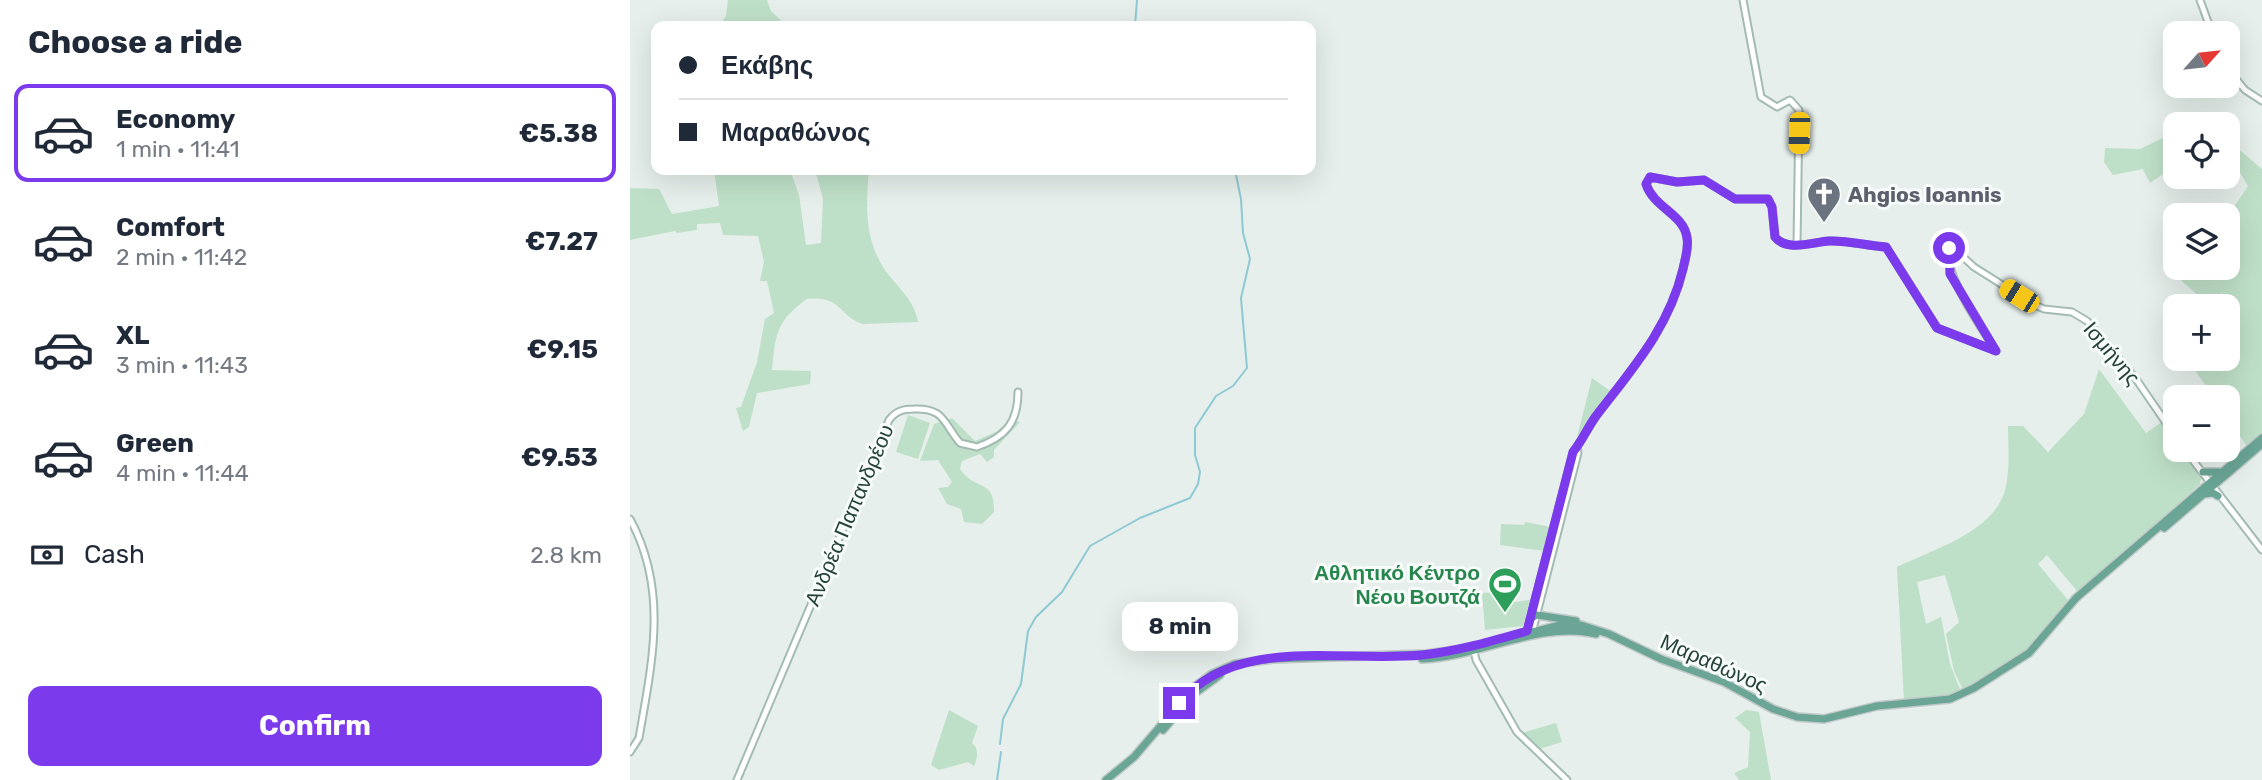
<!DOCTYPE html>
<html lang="en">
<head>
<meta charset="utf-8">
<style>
	:root { --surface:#fff; --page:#f2f2f3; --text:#1f2937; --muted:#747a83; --line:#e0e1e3; --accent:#7c3aed }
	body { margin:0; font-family:Rubik,sans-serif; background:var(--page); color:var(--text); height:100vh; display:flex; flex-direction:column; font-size:26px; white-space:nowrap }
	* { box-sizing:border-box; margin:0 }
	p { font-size:23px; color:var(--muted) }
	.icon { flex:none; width:38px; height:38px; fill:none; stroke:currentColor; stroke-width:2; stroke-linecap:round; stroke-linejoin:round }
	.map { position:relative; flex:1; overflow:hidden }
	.side { display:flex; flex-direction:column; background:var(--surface); width:630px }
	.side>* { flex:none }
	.banner { position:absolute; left:21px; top:21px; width:665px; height:154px; border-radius:14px; box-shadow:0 7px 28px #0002; display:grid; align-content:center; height:154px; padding:0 28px; background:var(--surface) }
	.needle { width:46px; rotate:63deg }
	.fabs { position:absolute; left:1533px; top:21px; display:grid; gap:14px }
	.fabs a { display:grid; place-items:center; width:77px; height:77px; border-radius:14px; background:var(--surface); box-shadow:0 7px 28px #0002; font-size:35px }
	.end { position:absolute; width:32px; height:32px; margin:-16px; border:9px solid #7c3aed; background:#fff; box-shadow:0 0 0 4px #fff }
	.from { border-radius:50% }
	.bubble { position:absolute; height:49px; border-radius:14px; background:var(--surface); box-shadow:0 7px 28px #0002; font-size:23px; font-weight:700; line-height:49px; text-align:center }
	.car { position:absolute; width:21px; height:42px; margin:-21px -10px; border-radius:9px; box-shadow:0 0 5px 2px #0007; background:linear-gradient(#f5c518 24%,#345 0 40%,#f5c518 0 76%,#345 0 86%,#f5c518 0) }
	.banner b { display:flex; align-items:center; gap:24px; height:66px; font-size:26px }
	.banner b+b { border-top:2px solid var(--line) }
	.banner i { width:18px; height:18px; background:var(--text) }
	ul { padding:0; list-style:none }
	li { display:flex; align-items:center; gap:21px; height:98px; margin:0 14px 10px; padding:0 14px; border:4px solid transparent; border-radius:14px }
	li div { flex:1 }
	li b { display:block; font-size:26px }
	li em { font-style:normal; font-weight:700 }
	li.selected { border-color:var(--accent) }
	li>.icon { width:63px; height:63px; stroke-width:1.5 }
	h2 { padding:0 28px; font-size:32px; line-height:84px }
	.pay { display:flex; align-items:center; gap:18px; height:77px; padding:0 28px; font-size:26px }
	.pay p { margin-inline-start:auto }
	.action { display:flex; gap:14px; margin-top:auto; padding:14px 28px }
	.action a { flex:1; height:80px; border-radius:14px; background:var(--accent); color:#fff; font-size:28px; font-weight:700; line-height:80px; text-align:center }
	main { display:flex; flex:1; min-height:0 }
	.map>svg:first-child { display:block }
	.green { fill:#bfe0c8 }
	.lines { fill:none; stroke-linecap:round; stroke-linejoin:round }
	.stream { stroke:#8ec9d4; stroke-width:2 }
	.secondary-casing { stroke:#a4bbb3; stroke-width:9 }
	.primary-casing { stroke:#c2cac8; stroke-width:10 }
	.secondary { stroke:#fff; stroke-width:5 }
	.primary { stroke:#6aa596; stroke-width:7 }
	.route { stroke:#7c3aed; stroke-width:9 }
	.labels { text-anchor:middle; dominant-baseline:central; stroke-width:6; stroke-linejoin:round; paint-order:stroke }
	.worship-label { font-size:21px; font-weight:bold; fill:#5b616d; stroke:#f7fbf9; text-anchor:start }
	.street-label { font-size:21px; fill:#24423a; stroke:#f7fbf9 }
	.leisure-label { font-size:21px; font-weight:bold; fill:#27864d; stroke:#f7fbf9; text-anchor:end }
</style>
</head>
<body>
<main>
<section class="side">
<h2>Choose a ride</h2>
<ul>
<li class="selected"><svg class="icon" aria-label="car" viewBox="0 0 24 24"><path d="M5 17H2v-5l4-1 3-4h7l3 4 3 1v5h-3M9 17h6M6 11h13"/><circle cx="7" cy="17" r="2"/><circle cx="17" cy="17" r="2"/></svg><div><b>Economy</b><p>1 min · 11:41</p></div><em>€5.38</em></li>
<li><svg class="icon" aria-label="car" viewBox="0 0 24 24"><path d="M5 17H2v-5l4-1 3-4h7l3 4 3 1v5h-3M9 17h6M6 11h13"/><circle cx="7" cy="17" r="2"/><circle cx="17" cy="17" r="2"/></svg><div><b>Comfort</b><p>2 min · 11:42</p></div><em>€7.27</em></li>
<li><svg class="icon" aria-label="car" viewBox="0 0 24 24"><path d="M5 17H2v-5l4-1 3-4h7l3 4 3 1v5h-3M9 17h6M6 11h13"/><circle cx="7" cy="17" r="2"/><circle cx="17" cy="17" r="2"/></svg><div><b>XL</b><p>3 min · 11:43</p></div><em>€9.15</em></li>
<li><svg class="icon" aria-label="car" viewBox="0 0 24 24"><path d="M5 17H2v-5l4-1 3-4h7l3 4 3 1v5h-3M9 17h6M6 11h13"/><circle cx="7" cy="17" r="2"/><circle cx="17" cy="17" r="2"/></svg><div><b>Green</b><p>4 min · 11:44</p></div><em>€9.53</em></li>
</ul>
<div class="pay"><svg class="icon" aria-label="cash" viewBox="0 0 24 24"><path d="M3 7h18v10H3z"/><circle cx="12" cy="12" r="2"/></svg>Cash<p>2.8 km</p></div>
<div class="action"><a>Confirm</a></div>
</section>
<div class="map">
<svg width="1632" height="780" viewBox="0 0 1632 780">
	<rect width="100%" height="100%" fill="#e6efeb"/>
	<!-- green -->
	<path class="green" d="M 98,0 L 137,0 L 141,11 L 157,26 L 89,26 L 96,16 Z
		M 1545,132 L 1545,166 L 1520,183 L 1513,169 L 1483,175 L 1474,162 L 1475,148 L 1510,149 Z
		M 1598,140 L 1632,169 L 1632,433 L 1616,445 L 1598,418 L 1598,397 L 1584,397 L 1557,359 L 1598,359 L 1600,308 L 1592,293 L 1573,303 C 1565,288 1548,282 1539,267 L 1545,259 L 1545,268 L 1598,268 L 1598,216 L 1618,186 L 1609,171 L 1590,186 L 1583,177 L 1598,177 Z
		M 84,170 L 160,170 L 169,195 L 176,245 L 191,243 L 193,199 L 185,170 L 239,170 C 236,203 234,237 253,267 C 266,287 284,298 288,322 L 233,324 C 209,317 212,295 177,299 C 146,321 145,335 142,370 L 181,371 L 180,384 L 127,393 L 119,427 L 113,431 L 106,408 L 111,407 L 127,362 L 135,319 L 144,313 L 137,281 L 130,281 L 134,262 L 128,236 L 93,235 L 90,223 L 67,224 L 67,230 L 47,233 L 45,231 L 0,240 L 0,188 L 29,189 L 42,214 L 89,206 Z
		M 1469,369 L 1516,433 L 1532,422 L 1545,442 L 1545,450 L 1551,450 L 1571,478 L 1570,484 L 1485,563 L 1447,591 L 1417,555 L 1408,564 L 1438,600 L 1396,650 L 1333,690 L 1324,671 L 1316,634 L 1329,622 L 1315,575 L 1287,582 L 1296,624 L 1311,617 L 1320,664 L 1331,692 L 1315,697 L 1274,701 L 1267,567 C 1303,549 1367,532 1376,486 C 1380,466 1378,445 1378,426 L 1393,426 L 1418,452 L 1454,414 Z
		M 962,378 L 982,392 L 947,437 Z
		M 278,415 L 300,423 L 288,459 L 266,452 Z
		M 322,418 L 345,441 L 366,432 L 381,419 L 390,422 L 364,450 L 364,457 L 357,462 L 350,454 L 332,461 L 330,469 C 346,492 365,478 364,512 L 352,524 L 334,522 L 331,509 L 317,504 L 308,488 L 318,487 L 322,482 L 308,460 L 290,461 L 304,424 Z
		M 895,522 L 921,527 L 915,551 L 870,545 L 871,524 L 894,525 Z
		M 875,591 L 877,603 L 900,600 L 893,626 L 855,630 L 852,593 Z
		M 319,710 L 348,726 L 342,743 C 349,749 348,757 344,766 L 338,762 L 309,770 L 301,765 Z
		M 1116,710 L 1129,712 L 1141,780 L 1109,780 L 1104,773 L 1118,767 L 1120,732 L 1105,718 Z
		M 926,723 L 932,742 L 909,749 L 891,733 Z"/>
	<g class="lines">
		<!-- stream -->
		<path class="stream" d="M 505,26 L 507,0
			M 370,744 L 373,719 L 391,684 L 398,631 L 406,617 L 432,592 L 460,546 L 510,518 L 560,498 L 568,484 L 570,472 L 565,455 L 565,428 L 586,396 L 603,386 L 617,368 L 611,298 L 620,259 L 613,233 L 611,199 L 605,170
			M 367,780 L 371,752"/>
		<!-- secondary casing -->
		<g class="secondary-casing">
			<path id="secondary" d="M 1113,0 L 1131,97 L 1147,107 L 1160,100 L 1169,110 L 1167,244
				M 1570,0 L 1582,33
				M 1598,69 L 1615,90 L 1632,101
				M 1366,351 C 1354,331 1307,266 1321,246 L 1344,267 L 1401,303 L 1414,309 L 1442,312 L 1457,321 L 1506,379 L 1545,436
				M 1555,450 L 1632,550
				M 0,519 C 39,591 22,662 9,738 L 0,752
				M 902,633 L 948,453 L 947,448
				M 896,635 L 943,452 C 952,441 958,427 966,416 C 1002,369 1039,328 1053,269 C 1055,259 1059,248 1057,238 C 1054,214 1024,209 1016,184 L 1020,177 L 1047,182 L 1074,180 L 1105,199 L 1138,199 L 1142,207 L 1145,237 C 1157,252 1183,242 1199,241 C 1217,240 1238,246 1256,247 L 1307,328 L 1366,351
				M 843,647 L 846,660 L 887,732 L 937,780
				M 107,780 L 259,420 C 266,411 273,409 284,409 C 315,408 313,423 330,443 L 347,447 C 376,437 388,422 388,392"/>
		</g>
		<!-- primary casing -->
		<g class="primary-casing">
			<path id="primary" d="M 1573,472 L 1589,472
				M 1574,494 L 1583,493 L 1588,496
				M 1534,528 L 1632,444
				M 900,619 L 907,615 L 946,621
				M 792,659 C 850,657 910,620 966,634
				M 533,730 L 564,694 L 590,675
				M 476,780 L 504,757 L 563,688 L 582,674 L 605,664 L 643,659 L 797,654 L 840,648 L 930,625 L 951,625 L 979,634 L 1031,659 L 1094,682 L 1143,709 L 1167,717 L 1194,719 L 1247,706 L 1320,699 L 1344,688 L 1399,653 L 1446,598 L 1632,438"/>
		</g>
		<!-- secondary -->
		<use href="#secondary" class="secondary"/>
		<!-- primary -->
		<use href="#primary" class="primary"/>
	</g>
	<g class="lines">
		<!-- route -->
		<path class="route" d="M 549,703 C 608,634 712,663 792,655 C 829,651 862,641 897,631 L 943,452 C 952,441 958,427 966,416 C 1002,369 1039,328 1053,269 C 1055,259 1059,248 1057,238 C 1054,214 1024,208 1016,184 L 1020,177 L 1047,182 L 1074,180 L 1105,199 L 1138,199 L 1142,207 L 1145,237 C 1157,252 1183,242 1199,241 C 1216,240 1238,246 1256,247 L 1307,328 L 1366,351 L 1320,274 L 1319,248"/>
	</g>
	<!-- icons -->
	<defs>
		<g id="church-pin" transform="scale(1.75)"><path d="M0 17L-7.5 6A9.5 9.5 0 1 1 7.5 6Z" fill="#6b7280" stroke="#f7fbf9"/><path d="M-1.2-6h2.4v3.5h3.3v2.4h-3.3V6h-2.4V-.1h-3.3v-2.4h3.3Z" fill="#fff"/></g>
		<g id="stadium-pin" transform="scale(1.75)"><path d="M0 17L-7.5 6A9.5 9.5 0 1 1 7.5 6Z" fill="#2e9e5b" stroke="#f7fbf9"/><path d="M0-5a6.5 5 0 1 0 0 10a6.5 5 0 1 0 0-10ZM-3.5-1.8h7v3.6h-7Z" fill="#fff"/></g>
	</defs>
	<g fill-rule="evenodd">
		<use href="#church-pin" x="1194" y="194"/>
		<use href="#stadium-pin" x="875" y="584"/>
	</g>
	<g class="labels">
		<!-- worship labels -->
		<g class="worship-label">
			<text x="1218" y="194">Ahgios Ioannis</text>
		</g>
		<!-- street labels -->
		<g class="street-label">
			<text transform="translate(1482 353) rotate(50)">Ισμήνης</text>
			<text transform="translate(219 515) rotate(-67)">Ανδρέα Παπανδρέου</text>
			<text transform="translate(1084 663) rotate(24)">Μαραθώνος</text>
		</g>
		<!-- leisure labels -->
		<g class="leisure-label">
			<text x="850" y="572">Αθλητικό Κέντρο<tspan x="850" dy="24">Νέου Βουτζά</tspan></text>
		</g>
	</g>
</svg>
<div class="fabs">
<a><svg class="needle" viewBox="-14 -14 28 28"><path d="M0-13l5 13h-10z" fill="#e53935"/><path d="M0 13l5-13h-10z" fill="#747a83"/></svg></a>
<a><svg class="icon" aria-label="locate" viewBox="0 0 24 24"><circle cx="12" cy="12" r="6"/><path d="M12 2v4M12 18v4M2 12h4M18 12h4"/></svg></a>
<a><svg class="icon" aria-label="layers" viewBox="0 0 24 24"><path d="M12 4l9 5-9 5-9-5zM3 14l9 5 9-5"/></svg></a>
<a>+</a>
<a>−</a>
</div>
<i class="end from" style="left:1319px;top:248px"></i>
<i class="end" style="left:549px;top:703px"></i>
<div class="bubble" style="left:492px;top:602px;width:116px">8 min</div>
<i class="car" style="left:1169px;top:133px;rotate:182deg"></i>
<i class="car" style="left:1389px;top:296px;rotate:302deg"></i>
<div class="banner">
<b><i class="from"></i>Εκάβης</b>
<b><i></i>Μαραθώνος</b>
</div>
</div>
</main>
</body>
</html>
